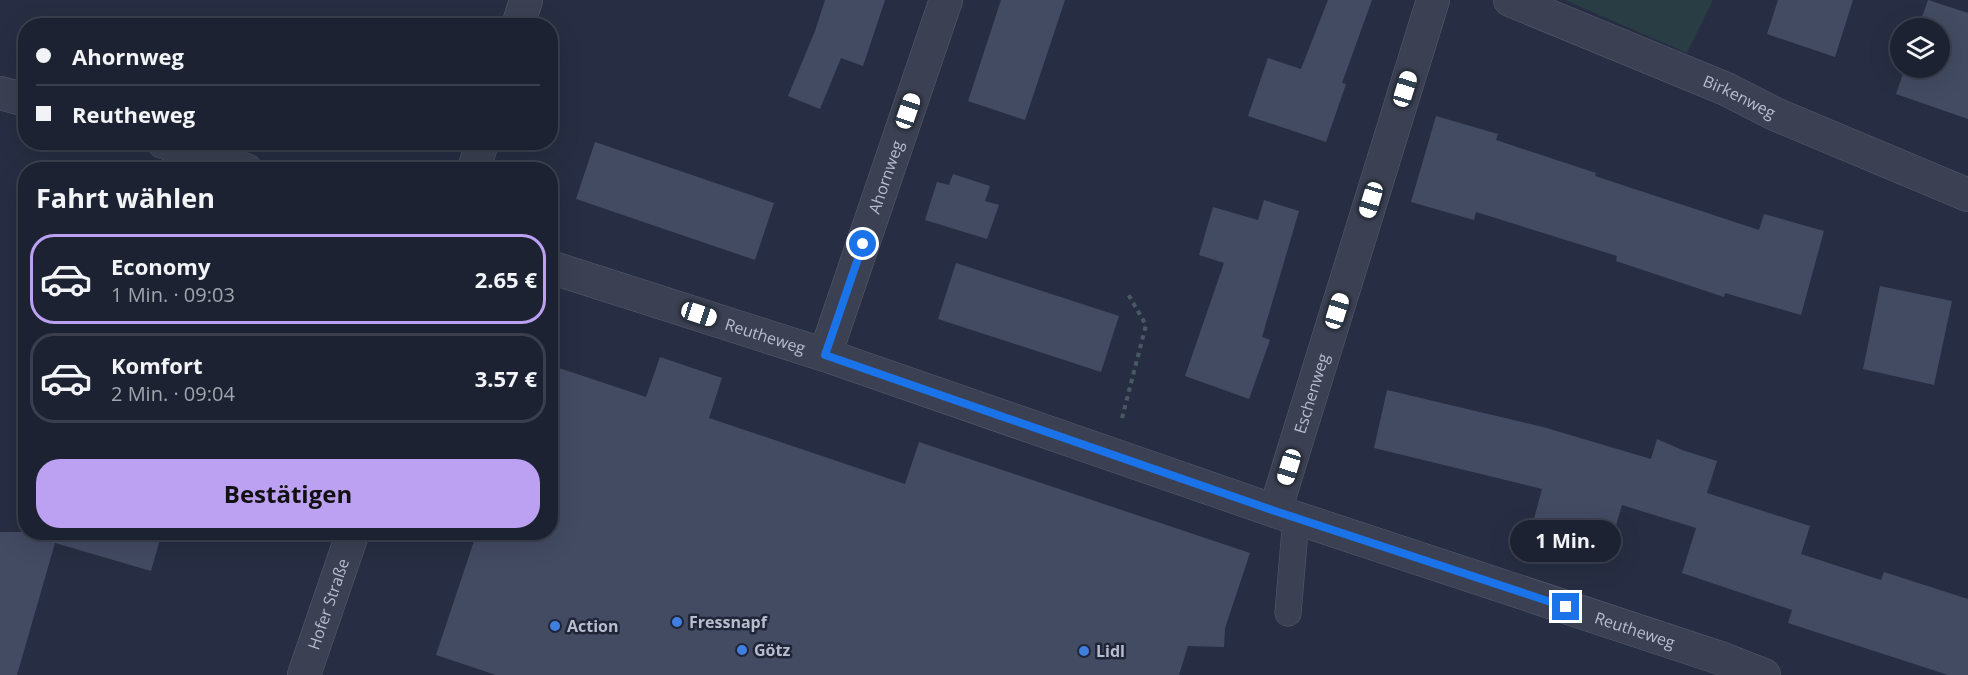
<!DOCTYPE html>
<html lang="de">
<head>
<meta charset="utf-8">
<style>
	:root { --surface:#1d2232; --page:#2a2f3e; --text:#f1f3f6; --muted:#a0a4ac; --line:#3b3f4d; --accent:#bca0f2 }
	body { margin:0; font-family:"Open Sans",sans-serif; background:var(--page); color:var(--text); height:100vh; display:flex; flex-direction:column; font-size:22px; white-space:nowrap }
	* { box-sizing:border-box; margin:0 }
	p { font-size:20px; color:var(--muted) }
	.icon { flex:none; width:33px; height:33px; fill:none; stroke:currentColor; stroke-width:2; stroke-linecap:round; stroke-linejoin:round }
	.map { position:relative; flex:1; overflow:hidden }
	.panel { position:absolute; left:18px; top:162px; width:540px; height:378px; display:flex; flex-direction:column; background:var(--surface); border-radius:24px; box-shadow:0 6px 24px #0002,0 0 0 2px var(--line) }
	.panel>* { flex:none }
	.hud { position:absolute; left:18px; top:18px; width:540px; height:132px; border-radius:24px; box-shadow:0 6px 24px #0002,0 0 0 2px var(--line); display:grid; align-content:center; height:132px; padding:0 18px; background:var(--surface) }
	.tools { position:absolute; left:1890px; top:18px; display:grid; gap:12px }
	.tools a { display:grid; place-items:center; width:60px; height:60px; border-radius:50%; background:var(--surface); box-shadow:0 6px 24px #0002,0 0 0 2px var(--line); font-size:30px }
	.end { position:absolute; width:27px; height:27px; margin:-14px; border:8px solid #1a73e8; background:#fff; box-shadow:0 0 0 3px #fff }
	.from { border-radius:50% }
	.bubble { position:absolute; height:42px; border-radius:21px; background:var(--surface); box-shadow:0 6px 24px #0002,0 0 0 2px var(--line); font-size:20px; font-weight:700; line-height:42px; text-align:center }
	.car { position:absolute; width:18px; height:36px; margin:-18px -9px; border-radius:8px; box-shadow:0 0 4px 2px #0007; background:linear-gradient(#fff 24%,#345 0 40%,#fff 0 76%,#345 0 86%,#fff 0) }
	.hud b { display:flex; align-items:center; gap:21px; height:57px; font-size:22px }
	.hud b+b { border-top:2px solid var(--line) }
	.hud i { width:15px; height:15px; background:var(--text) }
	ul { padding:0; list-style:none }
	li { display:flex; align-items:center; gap:18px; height:90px; margin:0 12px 9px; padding:0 6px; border:3px solid var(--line); border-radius:24px }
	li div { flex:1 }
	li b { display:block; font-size:22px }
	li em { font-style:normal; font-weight:700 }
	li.on { border-color:var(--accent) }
	li>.icon { width:54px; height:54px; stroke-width:1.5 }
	h2 { padding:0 18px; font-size:27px; line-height:72px }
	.action { display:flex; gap:12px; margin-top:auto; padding:12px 18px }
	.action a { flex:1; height:69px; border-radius:24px; background:var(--accent); color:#111; font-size:24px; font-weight:700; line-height:69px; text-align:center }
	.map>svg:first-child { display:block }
	.green { fill:#293d44 }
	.building { fill:#434b63 }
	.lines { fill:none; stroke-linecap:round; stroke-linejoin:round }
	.service-casing { stroke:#565c6d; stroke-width:27 }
	.minor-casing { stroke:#565c6d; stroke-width:34 }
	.tertiary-casing { stroke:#565c6d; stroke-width:34 }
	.path { stroke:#475a61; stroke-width:4; stroke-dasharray:4.5 4.5; stroke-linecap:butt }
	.service { stroke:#3b4153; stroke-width:26 }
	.minor { stroke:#3b4153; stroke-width:33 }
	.tertiary { stroke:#3b4153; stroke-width:33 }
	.route { stroke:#1a73e8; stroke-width:8 }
	.shop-dot { fill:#3f7fe0; stroke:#202638; stroke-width:2 }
	.labels { text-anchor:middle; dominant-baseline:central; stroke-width:5; stroke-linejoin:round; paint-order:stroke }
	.street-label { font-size:16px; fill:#b8bdcd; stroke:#202638 }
	.poi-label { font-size:16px; font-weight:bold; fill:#b8bdcd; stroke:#202638; text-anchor:start }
</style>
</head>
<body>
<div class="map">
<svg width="1968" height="675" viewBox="0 0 1968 675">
	<rect width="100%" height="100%" fill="#272e43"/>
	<!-- green -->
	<path class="green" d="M 1565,0 L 1713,0 L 1687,53 Z"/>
	<!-- building -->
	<path class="building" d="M 825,0 L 885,0 L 863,66 L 841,58 L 820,109 L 788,96 L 815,31 Z
		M 1001,0 L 1065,0 L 1025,120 L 968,101 Z
		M 1328,0 L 1372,0 L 1342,83 L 1346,84 L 1326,142 L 1248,116 L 1268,58 L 1301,69 Z
		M 1778,0 L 1853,0 L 1835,57 L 1767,34 Z
		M 1928,0 L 1968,13 L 1968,119 L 1896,94 L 1905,68 L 1940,68 L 1940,28 L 1918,28 Z
		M 1436,116 L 1498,134 L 1496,140 L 1596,173 L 1595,176 L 1759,230 L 1764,214 L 1824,231 L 1801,315 L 1725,293 L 1724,297 L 1616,261 L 1617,256 L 1476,212 L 1474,220 L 1411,202 Z
		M 595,142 L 774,203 L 755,260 L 576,199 Z
		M 953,174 L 990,186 L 985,201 L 999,205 L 987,239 L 925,220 L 937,182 L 949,185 Z
		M 1264,200 L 1299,211 L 1262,337 L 1270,340 L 1249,399 L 1185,376 L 1224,263 L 1199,255 L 1213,207 L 1258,220 Z
		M 956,263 L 1119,316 L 1101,372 L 938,319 Z
		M 1880,286 L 1952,301 L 1934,385 L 1863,369 Z
		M 660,357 L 722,378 L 709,418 L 905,484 L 919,442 L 1250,553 L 1225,628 L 1224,647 L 1188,646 L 1179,675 L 496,675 L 436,655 L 477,532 L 550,532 L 550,365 L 646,397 Z
		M 1387,390 L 1543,427 L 1651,459 L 1657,439 L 1682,450 L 1717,461 L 1707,493 L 1810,526 L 1801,554 L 1881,580 L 1884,572 L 1968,599 L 1968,675 L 1948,675 L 1788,623 L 1792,610 L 1682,573 L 1696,528 L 1622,505 L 1611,542 L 1534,519 L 1542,489 L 1374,448 Z
		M 0,532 L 162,532 L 151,571 L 55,543 L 17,675 L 0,675 Z"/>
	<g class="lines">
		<!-- service casing -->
		<g class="service-casing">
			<path id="service" d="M 1288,613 L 1296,518"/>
		</g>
		<!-- minor casing -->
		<g class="minor-casing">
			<g id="minor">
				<path id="s1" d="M 1510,0 L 1726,89 L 1777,115 L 1968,195"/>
				<path d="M 0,93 L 26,100"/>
				<path d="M 163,142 L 246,170"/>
				<path id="s2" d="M 550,267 L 825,355 L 1275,511 L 1723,659 L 1764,675"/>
				<path id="s3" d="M 825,355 L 946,0"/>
				<path id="s4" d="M 1275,511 L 1433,0"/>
			</g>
		</g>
		<!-- tertiary casing -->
		<g class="tertiary-casing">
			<g id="tertiary">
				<path d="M 518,26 L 526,0"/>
				<path d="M 474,170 L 482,142"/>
				<path id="s5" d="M 304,675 L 353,532"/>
			</g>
		</g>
		<!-- path -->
		<path class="path" d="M 1122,418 L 1146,325 L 1128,294"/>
		<!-- service -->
		<use href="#service" class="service"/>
		<!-- minor -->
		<use href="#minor" class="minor"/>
		<!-- tertiary -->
		<use href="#tertiary" class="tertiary"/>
	</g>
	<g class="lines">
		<!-- route -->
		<path class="route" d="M 863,244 L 825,355 L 1275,511 L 1566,607"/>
	</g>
	<!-- markers -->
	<g class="shop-dot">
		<circle cx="677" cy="622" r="6"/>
		<circle cx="555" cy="626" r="6"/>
		<circle cx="742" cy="650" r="6"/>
		<circle cx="1084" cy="651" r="6"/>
	</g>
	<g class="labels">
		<!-- street labels -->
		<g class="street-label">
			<text stroke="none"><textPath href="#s1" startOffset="249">Birkenweg</textPath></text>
			<text stroke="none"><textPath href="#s3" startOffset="188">Ahornweg</textPath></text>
			<text stroke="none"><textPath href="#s2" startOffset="226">Reutheweg</textPath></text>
			<text stroke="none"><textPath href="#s4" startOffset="123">Eschenweg</textPath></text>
			<text stroke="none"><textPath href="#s5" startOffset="75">Hofer Straße</textPath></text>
			<text stroke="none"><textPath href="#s2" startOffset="1144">Reutheweg</textPath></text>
		</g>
		<!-- poi labels -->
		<g class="poi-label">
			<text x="689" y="622">Fressnapf</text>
			<text x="567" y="626">Action</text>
			<text x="754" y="650">Götz</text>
			<text x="1096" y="651">Lidl</text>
		</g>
	</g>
</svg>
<div class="tools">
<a><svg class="icon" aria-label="layers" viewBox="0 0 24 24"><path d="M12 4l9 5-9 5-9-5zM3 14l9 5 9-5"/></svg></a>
</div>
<i class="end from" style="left:863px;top:244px"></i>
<i class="end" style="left:1566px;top:607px"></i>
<div class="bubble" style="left:1510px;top:520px;width:111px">1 Min.</div>
<i class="car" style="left:1405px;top:89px;rotate:17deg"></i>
<i class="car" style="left:908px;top:111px;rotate:19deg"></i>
<i class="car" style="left:1371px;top:200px;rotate:197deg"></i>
<i class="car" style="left:1337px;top:311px;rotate:17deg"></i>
<i class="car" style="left:699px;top:314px;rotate:108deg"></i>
<i class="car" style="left:1289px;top:467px;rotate:197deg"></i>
<div class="hud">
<b><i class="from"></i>Ahornweg</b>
<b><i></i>Reutheweg</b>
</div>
<section class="panel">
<h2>Fahrt wählen</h2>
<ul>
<li class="on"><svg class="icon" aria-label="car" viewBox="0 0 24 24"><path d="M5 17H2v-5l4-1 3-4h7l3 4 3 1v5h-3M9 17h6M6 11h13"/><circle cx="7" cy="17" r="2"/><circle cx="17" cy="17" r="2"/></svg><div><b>Economy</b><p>1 Min. · 09:03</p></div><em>2.65 €</em></li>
<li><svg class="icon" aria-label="car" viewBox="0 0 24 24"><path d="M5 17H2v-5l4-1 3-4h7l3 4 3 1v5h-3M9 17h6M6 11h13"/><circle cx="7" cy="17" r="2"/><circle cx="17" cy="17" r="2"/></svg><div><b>Komfort</b><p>2 Min. · 09:04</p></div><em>3.57 €</em></li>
</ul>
<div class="action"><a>Bestätigen</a></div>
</section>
</div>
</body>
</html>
